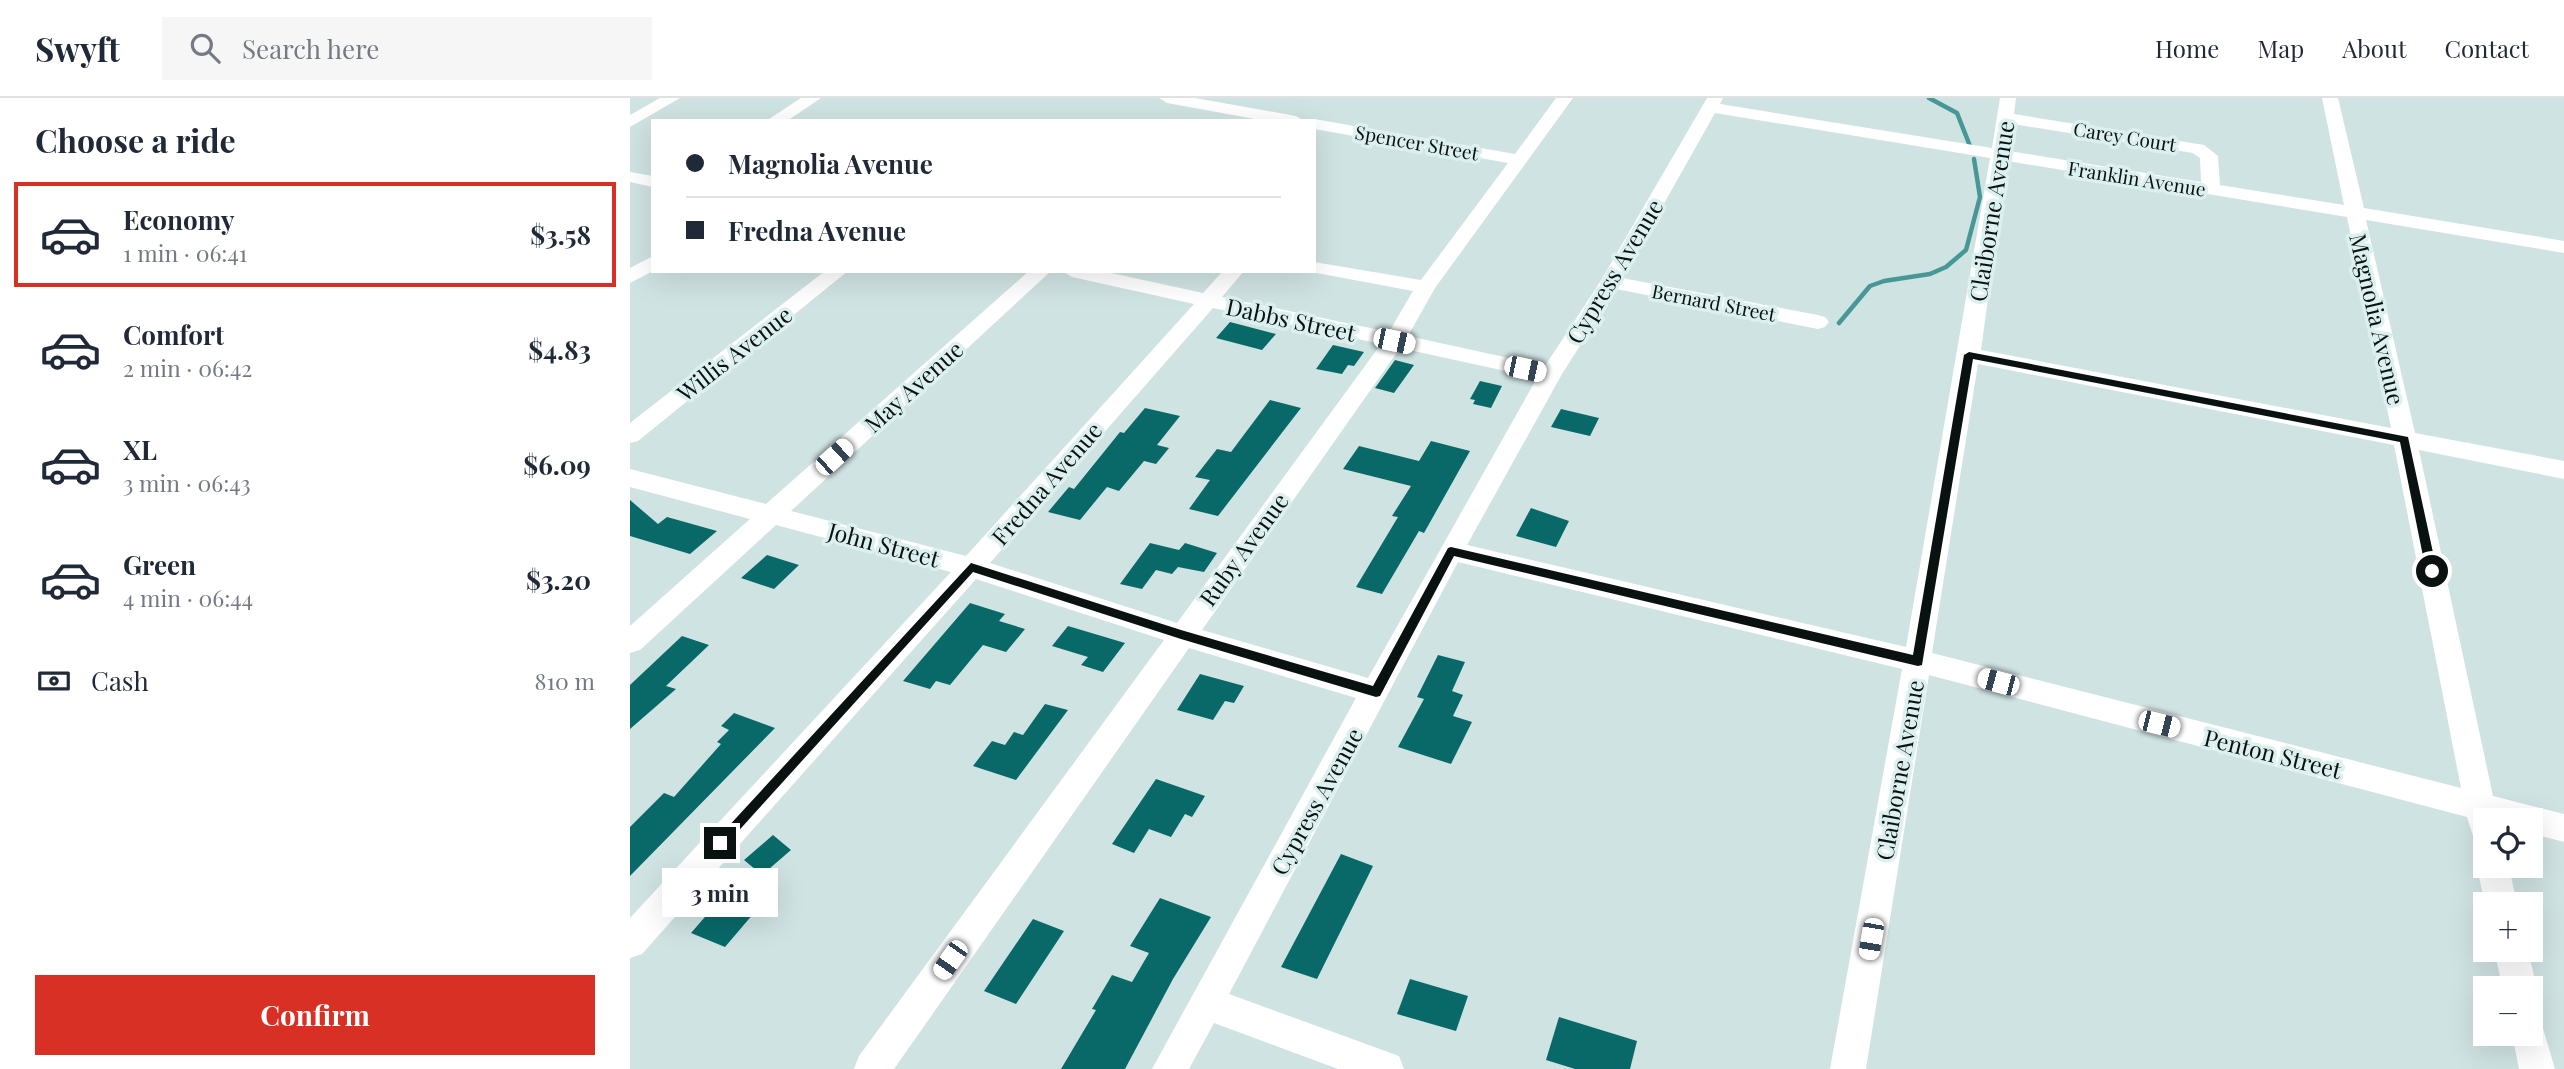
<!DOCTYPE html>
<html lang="en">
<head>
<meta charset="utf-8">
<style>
	:root { --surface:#fff; --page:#f6f6f7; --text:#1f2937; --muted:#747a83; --line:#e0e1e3; --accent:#d93025 }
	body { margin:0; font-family:"Playfair Display",serif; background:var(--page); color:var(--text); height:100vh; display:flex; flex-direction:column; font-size:26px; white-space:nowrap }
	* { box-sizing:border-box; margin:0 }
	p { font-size:23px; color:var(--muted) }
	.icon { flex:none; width:38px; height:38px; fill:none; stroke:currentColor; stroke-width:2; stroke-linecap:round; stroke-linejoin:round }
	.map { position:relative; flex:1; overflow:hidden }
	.drawer { display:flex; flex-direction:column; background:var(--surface); width:630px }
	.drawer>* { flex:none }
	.top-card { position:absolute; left:21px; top:21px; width:665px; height:154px; border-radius:0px; box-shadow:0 7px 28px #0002; display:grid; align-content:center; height:154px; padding:0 35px; background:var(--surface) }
	.buttons { position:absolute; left:1843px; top:710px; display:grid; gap:14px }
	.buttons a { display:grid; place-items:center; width:70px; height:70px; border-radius:0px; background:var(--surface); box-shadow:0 7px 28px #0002; font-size:35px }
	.end { position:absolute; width:32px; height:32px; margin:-16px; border:9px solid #0a1111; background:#fff; box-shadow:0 0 0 4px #fff }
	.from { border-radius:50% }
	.bubble { position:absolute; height:49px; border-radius:0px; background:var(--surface); box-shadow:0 7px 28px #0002; font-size:23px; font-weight:700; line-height:49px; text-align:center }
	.car { position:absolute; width:21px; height:42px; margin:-21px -10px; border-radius:9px; box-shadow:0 0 5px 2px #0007; background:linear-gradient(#fff 24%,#345 0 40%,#fff 0 76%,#345 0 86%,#fff 0) }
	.top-card b { display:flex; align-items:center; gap:24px; height:66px; font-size:26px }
	.top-card b+b { border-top:2px solid var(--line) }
	.top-card i { width:18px; height:18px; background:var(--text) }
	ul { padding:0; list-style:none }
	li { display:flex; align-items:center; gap:21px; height:105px; margin:0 14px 10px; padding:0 21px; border:4px solid transparent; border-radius:0px }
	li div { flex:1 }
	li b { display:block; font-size:26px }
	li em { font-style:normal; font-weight:700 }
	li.current { border-color:var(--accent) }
	li>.icon { width:63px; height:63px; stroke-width:1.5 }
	h2 { padding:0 35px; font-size:32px; line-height:84px }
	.pay { display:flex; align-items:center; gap:18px; height:77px; padding:0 35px; font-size:26px }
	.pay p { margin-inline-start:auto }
	.button { display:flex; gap:14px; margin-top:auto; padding:14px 35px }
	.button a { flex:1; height:80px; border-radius:0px; background:var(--accent); color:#fff; font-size:28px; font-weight:700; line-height:80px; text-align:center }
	header { display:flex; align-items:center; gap:42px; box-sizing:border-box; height:98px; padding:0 35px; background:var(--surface); border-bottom:2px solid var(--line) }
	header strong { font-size:33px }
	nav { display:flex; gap:38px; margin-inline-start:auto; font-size:24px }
	.search { width:490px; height:63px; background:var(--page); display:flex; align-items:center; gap:18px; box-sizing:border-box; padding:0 24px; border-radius:0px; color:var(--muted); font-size:26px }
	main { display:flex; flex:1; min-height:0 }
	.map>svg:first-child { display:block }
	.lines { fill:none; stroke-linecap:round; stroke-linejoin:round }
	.stream { stroke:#479796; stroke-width:4.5 }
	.building { fill:#096969 }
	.minor { fill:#fff; fill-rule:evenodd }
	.route { fill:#0a1111 }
	.labels { text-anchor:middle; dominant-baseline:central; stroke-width:7; stroke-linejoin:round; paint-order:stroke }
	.far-street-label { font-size:19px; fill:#0a1111; stroke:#dcf0ef }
	.street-label { font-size:23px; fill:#0a1111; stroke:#dcf0ef }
</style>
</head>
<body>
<header>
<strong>Swyft</strong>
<div class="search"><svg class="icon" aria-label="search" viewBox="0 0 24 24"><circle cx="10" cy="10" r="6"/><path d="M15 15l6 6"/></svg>Search here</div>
<nav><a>Home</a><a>Map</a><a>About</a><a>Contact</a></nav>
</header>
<main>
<section class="drawer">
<h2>Choose a ride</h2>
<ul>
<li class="current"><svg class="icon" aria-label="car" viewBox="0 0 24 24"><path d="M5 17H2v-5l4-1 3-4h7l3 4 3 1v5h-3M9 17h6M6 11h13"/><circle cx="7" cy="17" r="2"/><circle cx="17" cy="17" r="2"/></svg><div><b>Economy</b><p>1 min · 06:41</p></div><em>$3.58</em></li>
<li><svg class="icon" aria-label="car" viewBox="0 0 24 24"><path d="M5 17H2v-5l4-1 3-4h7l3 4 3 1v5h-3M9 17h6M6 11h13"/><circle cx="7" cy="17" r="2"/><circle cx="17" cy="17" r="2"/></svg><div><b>Comfort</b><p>2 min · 06:42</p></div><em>$4.83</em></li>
<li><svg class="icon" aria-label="car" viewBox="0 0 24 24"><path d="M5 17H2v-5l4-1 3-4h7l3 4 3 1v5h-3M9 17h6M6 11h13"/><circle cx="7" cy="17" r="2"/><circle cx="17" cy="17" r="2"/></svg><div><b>XL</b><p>3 min · 06:43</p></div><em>$6.09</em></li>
<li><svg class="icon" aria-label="car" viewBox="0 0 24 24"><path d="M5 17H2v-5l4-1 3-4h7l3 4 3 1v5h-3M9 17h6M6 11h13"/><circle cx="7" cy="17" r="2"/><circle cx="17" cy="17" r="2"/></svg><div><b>Green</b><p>4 min · 06:44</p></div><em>$3.20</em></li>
</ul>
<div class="pay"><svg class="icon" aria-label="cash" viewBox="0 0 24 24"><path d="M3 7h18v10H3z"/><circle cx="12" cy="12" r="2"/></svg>Cash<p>810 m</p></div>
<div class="button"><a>Confirm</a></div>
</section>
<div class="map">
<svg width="1934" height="971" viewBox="0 0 1934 971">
	<rect width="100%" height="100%" fill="#cfe3e2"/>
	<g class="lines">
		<!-- stream -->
		<path class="stream" d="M 1299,0 L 1327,15 L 1340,48
			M 1209,225 L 1240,188 L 1254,183 L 1300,176 L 1316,169 L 1336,152 L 1350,99 L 1344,61"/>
	</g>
	<!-- building -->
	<path class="building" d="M 600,224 L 646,236 L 632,252 L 586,240 Z
		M 703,247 L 734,254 L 724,268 L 718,267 L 712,276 L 686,271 Z
		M 765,262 L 784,267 L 764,295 L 745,290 Z
		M 850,283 L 872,288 L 861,310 L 843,306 L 845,302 L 840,301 Z
		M 640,302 L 671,310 L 588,418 L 559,411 L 580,382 L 565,379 L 587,351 L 601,354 Z
		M 515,310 L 550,318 L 527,347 L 539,350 L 526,366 L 514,363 L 489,393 L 477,389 L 450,422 L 418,414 L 439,389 L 444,391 L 490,334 L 494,335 Z
		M 931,311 L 969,320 L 960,338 L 921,329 Z
		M 801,343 L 840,353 L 794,435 L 789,433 L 752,496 L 726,489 L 768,419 L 762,418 L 781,388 L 713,371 L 729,348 L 789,363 Z
		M 0,402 L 28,426 L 37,419 L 87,433 L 60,456 L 0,438 Z
		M 901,410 L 939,423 L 926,449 L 886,438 Z
		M 520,445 L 549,452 L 555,445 L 587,455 L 574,474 L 548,469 L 542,476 L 526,472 L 512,491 L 490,486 Z
		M 137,457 L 169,467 L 144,491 L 111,480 Z
		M 340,505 L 375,516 L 369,523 L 395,531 L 376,554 L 353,547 L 320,587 L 306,583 L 300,591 L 273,583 Z
		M 438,528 L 495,545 L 473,574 L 451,567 L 458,559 L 422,548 Z
		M 52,538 L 79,547 L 36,588 L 46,591 L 0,631 L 0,587 Z
		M 808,557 L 835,564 L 822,593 L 833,597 L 823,618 L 842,624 L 821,666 L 768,649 L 794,601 L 787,599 Z
		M 570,576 L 614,588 L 604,605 L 595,603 L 583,622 L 547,612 Z
		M 415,606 L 438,612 L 386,682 L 343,668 L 362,643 L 375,647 L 384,634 L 393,637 Z
		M 104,615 L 145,630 L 0,778 L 0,729 L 34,695 L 44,699 L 91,646 L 87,644 L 99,632 L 91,628 Z
		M 526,681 L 575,698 L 562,719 L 555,716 L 541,739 L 519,731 L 504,755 L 482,746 Z
		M 143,737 L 161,752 L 132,777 L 114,762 Z
		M 711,756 L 743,768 L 687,881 L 651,869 Z
		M 101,789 L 135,802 L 95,849 L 61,835 Z
		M 530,800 L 581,819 L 543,881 L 495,971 L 431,971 L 466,912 L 462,911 L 482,877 L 502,884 L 519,855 L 500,848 Z
		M 403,821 L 434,833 L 386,906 L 354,893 Z
		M 780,881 L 838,898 L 826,933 L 767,916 Z
		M 929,919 L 1007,943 L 1000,971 L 945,971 L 916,962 Z"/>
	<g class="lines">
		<!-- minor -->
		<path class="minor" d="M 30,0 L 50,0 L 0,29 L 0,17 Z
			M 171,0 L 191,0 L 157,23 L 136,23 Z
			M 529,0 L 565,0 L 666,18 L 674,23 L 636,23 L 537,5 Z
			M 926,0 L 943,0 L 805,190 L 778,238 L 915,268 L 970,184 L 1077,0 L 1093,0 L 1090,6 L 1362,50 L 1370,0 L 1386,0 L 1384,16 L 1574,47 L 1588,58 L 1590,87 L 1714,107 L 1692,0 L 1708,0 L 1734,110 L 1934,143 L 1934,155 L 1736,122 L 1785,335 L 1934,363 L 1934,381 L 1789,352 L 1863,698 L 1934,716 L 1934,744 L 1900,735 L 1900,723 L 1855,723 L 1855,745 L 1844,741 L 1837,719 L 1299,577 L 1236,971 L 1200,971 L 1272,571 L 828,464 L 599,896 L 769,958 L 774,971 L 708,971 L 584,925 L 559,971 L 522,971 L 726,600 L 559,550 L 264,971 L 224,971 L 229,958 L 534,542 L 346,481 L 12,856 L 0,860 L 0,820 L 321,474 L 146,427 L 10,552 L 0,555 L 0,528 L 120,421 L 0,389 L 0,371 L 136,406 L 399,173 L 421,173 L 161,413 L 336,458 L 564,206 L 442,179 L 432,173 L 472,173 L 573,195 L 593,173 L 614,173 L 592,199 L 759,234 L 783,193 L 676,173 L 684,173 L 684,164 L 791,182 L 878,65 L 684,31 L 684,23 L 678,22 L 684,21 L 885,56 ZM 1085,15 L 1360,60 L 1276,549 L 837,447 L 932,276 L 986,191 L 1188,231 L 1195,229 L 1199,224 L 1195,219 L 1188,217 L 992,180 ZM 1383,26 L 1563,55 L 1570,60 L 1571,84 L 1379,53 ZM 1377,63 L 1717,119 L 1761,330 L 1351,252 ZM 583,210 L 751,246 L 547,525 L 360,465 ZM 770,250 L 907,280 L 738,580 L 572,532 ZM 1348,266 L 1764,347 L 1831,690 L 1302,555 Z
			M 0,74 L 23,78 L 23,89 L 0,84 Z
			M 23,158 L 23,173 L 0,185 L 0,170 Z
			M 195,173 L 218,173 L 8,343 L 0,345 L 0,325 Z
			M 1855,756 L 1855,768 L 1879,768 L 1887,807 L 1855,808 L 1847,768 Z
			M 1864,852 L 1898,852 L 1907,891 L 1902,903 L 1900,891 L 1873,891 Z
			M 1900,919 L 1911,924 L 1925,971 L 1889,971 L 1882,936 L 1900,936 Z"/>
	</g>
	<!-- route -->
	<path class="route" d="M 1339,254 L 1778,339 L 1807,473 L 1802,477 L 1796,473 L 1770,344 L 1343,261 L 1292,567 L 1288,568 L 824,458 L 750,598 L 746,599 L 551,541 L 343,474 L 94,749 L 85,749 L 83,745 L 341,465 L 551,532 L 743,588 L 818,450 L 821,449 L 1283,557 L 1334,257 Z"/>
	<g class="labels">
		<!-- far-street labels -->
		<g class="far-street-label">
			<text transform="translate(1495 38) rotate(9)">Carey Court</text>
			<text transform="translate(787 44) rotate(10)">Spencer Street</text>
			<text transform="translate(1507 80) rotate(9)">Franklin Avenue</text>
			<text transform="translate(1084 204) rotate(11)">Bernard Street</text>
		</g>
		<!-- street labels -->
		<g class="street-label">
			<text transform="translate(1361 113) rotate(-81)">Claiborne Avenue</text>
			<text transform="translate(984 173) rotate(-59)">Cypress Avenue</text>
			<text transform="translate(661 221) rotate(12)">Dabbs Street</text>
			<text transform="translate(1748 221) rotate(77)">Magnolia Avenue</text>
			<text transform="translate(104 255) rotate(-38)">Willis Avenue</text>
			<text transform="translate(283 288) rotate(-42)">May Avenue</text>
			<text transform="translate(416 385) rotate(-49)">Fredna Avenue</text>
			<text transform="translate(254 446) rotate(15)">John Street</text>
			<text transform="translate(613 451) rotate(-54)">Ruby Avenue</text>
			<text transform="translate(1643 655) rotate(14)">Penton Street</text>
			<text transform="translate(1269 672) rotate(-80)">Claiborne Avenue</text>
			<text transform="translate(686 703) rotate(-61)">Cypress Avenue</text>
		</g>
	</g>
</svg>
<div class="buttons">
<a><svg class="icon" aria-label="locate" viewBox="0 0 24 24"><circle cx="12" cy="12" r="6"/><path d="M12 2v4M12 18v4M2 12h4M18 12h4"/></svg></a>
<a>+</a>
<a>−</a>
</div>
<i class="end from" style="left:1802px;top:473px"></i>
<i class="end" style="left:90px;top:745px"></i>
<div class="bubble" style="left:32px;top:770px;width:116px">3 min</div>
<i class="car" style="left:764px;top:243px;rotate:102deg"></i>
<i class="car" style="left:895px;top:271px;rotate:102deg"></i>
<i class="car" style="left:204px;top:359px;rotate:48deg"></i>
<i class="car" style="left:1368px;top:584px;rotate:285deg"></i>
<i class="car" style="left:1529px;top:626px;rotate:104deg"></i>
<i class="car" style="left:1241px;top:841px;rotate:190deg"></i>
<i class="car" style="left:320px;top:862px;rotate:215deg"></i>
<div class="top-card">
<b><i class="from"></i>Magnolia Avenue</b>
<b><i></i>Fredna Avenue</b>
</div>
</div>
</main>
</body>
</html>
